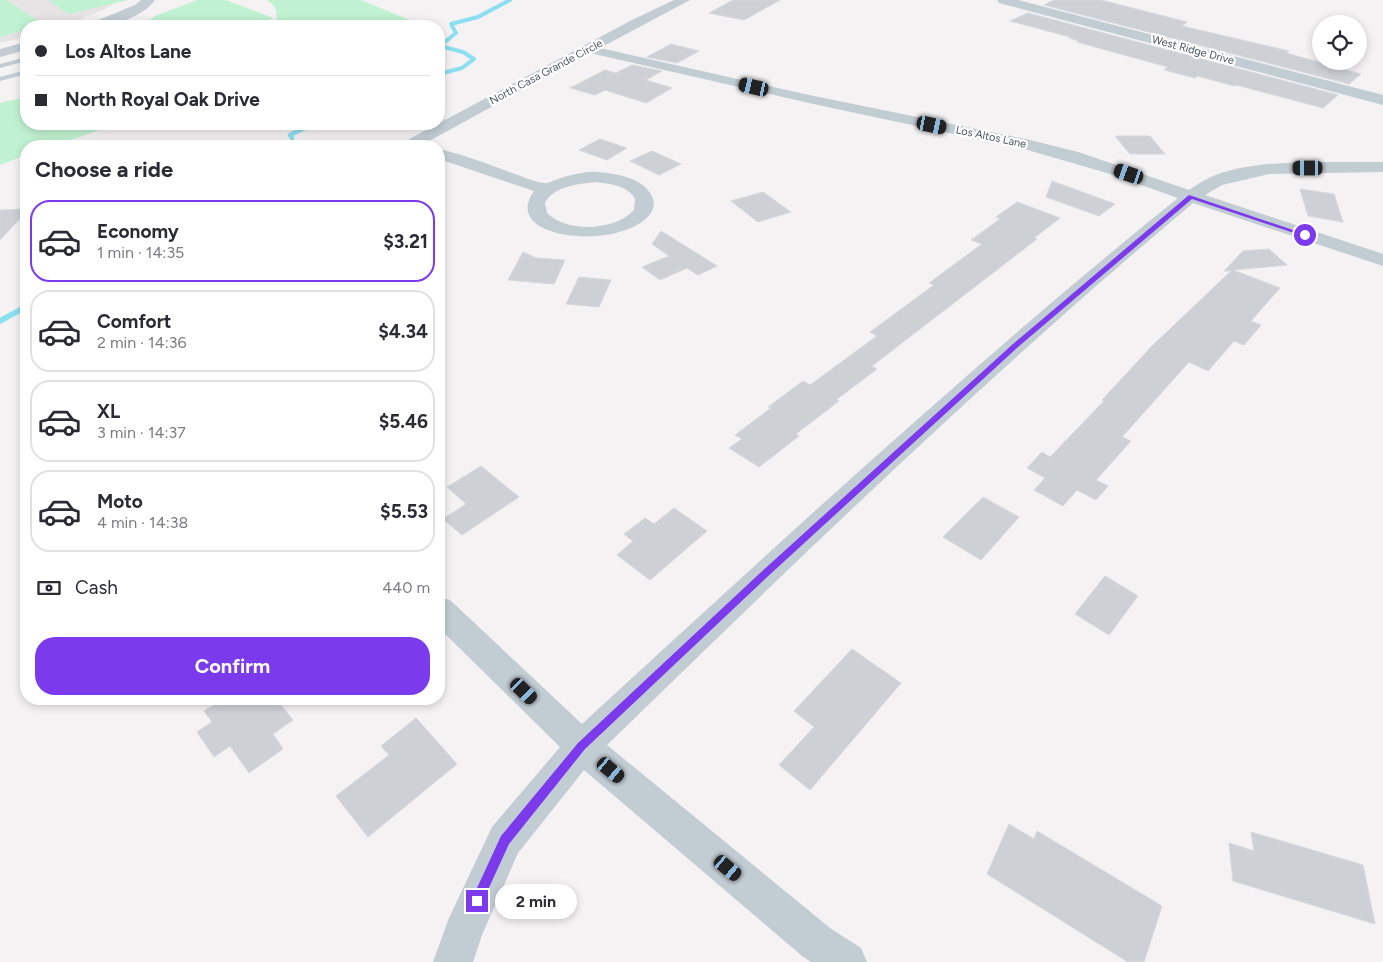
<!DOCTYPE html>
<html lang="en">
<head>
<meta charset="utf-8">
<style>
	:root { --surface:#fff; --page:#f7f7f7; --text:#2b2b33; --muted:#7c7c81; --line:#e1e1e2; --accent:#7c3aed }
	body { margin:0; font-family:Figtree,sans-serif; background:var(--page); color:var(--text); height:100vh; display:flex; flex-direction:column; font-size:19px; white-space:nowrap }
	* { box-sizing:border-box; margin:0 }
	p { font-size:16px; color:var(--muted) }
	.icon { flex:none; width:28px; height:28px; fill:none; stroke:currentColor; stroke-width:2; stroke-linecap:round; stroke-linejoin:round }
	.map { position:relative; flex:1; overflow:hidden }
	.sheet { position:absolute; left:20px; top:140px; width:425px; height:565px; display:flex; flex-direction:column; background:var(--surface); border-radius:20px; box-shadow:0 2px 8px #0003 }
	.sheet>* { flex:none }
	.banner { position:absolute; left:20px; top:20px; width:425px; height:110px; border-radius:20px; box-shadow:0 2px 8px #0003; display:grid; align-content:center; height:110px; padding:0 15px; background:var(--surface) }
	.buttons { position:absolute; left:1312px; top:15px; display:grid; gap:10px }
	.buttons a { display:grid; place-items:center; width:55px; height:55px; border-radius:50%; background:var(--surface); box-shadow:0 2px 8px #0003; font-size:25px }
	.end { position:absolute; width:22px; height:22px; margin:-11px; border:6px solid #7c3aed; background:#fff; box-shadow:0 0 0 2px #fff }
	.from { border-radius:50% }
	.bubble { position:absolute; height:35px; border-radius:18px; background:var(--surface); box-shadow:0 2px 8px #0003; font-size:16px; font-weight:700; line-height:35px; text-align:center }
	.car { position:absolute; width:15px; height:30px; margin:-15px -8px; border-radius:6px; box-shadow:0 0 4px 1px #0007; background:linear-gradient(#222 24%,#8ab4d8 0 40%,#222 0 76%,#8ab4d8 0 86%,#222 0) }
	.banner b { display:flex; align-items:center; gap:18px; height:48px; font-size:19px }
	.banner b+b { border-top:1px solid var(--line) }
	.banner i { width:12px; height:12px; background:var(--text) }
	ul { padding:0; list-style:none }
	li { display:flex; align-items:center; gap:15px; height:82px; margin:0 10px 8px; padding:0 5px; border:2px solid var(--line); border-radius:20px }
	li div { flex:1 }
	li b { display:block; font-size:19px }
	li em { font-style:normal; font-weight:700 }
	li.current { border-color:var(--accent) }
	li>.icon { width:45px; height:45px; stroke-width:1.5 }
	h2 { padding:0 15px; font-size:22px; line-height:60px }
	.pay { display:flex; align-items:center; gap:12px; height:55px; padding:0 15px; font-size:19px }
	.pay p { margin-inline-start:auto }
	.cta { display:flex; gap:10px; margin-top:auto; padding:10px 15px }
	.cta a { flex:1; height:58px; border-radius:20px; background:var(--accent); color:#fff; font-size:20px; font-weight:700; line-height:58px; text-align:center }
	.map>svg:first-child { display:block }
	.education { fill:#e5e3e4 }
	.green { fill:#c0f2d1 }
	.lines { fill:none; stroke-linecap:round; stroke-linejoin:round }
	.stream-far2 { stroke:#8cdff0; stroke-width:4 }
	.stream-far1 { stroke:#8cdff0; stroke-width:4.5 }
	.stream { stroke:#8cdff0; stroke-width:5.5 }
	.building { fill:#cdd1d6; stroke:#d5d8dd }
	.service { fill:#c2ccd3; fill-rule:evenodd }
	.minor { fill:#c2ccd3; fill-rule:evenodd }
	.tertiary { fill:#c2ccd3; fill-rule:evenodd }
	.route { fill:#7c3aed }
	.labels { text-anchor:middle; dominant-baseline:central; stroke-width:4.5; stroke-linejoin:round; paint-order:stroke }
	.far-street-label { font-size:11px; fill:#485660; stroke:#fff }
</style>
</head>
<body>
<div class="map">
<svg width="1383" height="962" viewBox="0 0 1383 962">
	<rect width="100%" height="100%" fill="#f4f2f2"/>
	<!-- education -->
	<path class="education" d="M 0,0 L 119,0 L 103,10 L 63,26 L 26,26 L 26,37 L 0,43 Z"/>
	<!-- green -->
	<path class="green" d="M 0,0 L 6,0 L 43,24 L 39,26 L 26,26 L 26,30 L 0,37 Z
		M 54,0 L 128,0 L 69,14 L 49,1 Z
		M 197,0 L 226,0 L 273,18 L 265,26 L 141,26 L 155,16 Z
		M 267,0 L 361,0 L 412,21 L 397,26 L 271,26 L 276,23 C 278,14 276,5 267,0 Z
		M 26,97 L 26,124 L 117,124 L 53,146 L 26,146 L 26,155 L 0,165 L 0,103 Z"/>
	<g class="lines">
		<!-- stream-far2 -->
		<path class="stream-far2" d="M 439,74 L 462,68 L 474,59 L 463,52 L 440,46 L 456,33 L 451,24 L 478,17 L 510,0"/>
		<!-- stream-far1 -->
		<path class="stream-far1" d="M 292,138 L 290,135 L 313,124"/>
		<!-- stream -->
		<path class="stream" d="M 0,321 L 20,310"/>
	</g>
	<!-- building -->
	<path class="building" d="M 733,0 L 780,0 L 744,20 L 709,13 Z
		M 1054,0 L 1101,0 L 1187,22 L 1182,26 L 1289,51 L 1286,53 L 1361,74 L 1349,84 L 1044,5 Z
		M 1028,13 L 1338,95 L 1323,108 L 1236,85 L 1234,86 L 1198,76 L 1195,78 L 1164,70 L 1168,67 L 1077,42 L 1079,41 L 1069,38 L 1070,37 L 1010,21 Z
		M 671,44 L 699,51 L 677,63 L 647,57 Z
		M 632,65 L 662,71 L 646,80 L 672,88 L 646,103 L 605,90 L 595,95 L 570,88 L 605,70 L 616,73 Z
		M 1115,136 L 1150,136 L 1165,154 L 1130,154 Z
		M 600,139 L 627,148 L 607,160 L 579,150 Z
		M 652,151 L 681,164 L 659,175 L 630,161 Z
		M 1052,181 L 1115,204 L 1099,216 L 1046,197 Z
		M 1300,189 L 1334,194 L 1343,222 L 1308,216 Z
		M 763,192 L 791,212 L 758,222 L 731,201 Z
		M 1017,202 L 1060,218 L 1034,238 L 1037,239 L 872,366 L 877,369 L 836,400 L 839,401 L 796,434 L 799,436 L 759,467 L 729,448 L 742,439 L 735,435 L 771,408 L 768,407 L 803,381 L 810,385 L 877,336 L 870,332 L 934,285 L 929,283 L 982,244 L 971,240 L 1000,219 L 996,217 Z
		M 26,209 L 26,212 L 0,240 L 0,210 Z
		M 661,231 L 706,259 L 717,266 L 698,275 L 687,268 L 660,280 L 642,267 L 669,256 L 652,244 Z
		M 1269,249 L 1287,265 L 1233,270 L 1280,288 L 1251,321 L 1261,325 L 1244,345 L 1234,341 L 1208,371 L 1189,362 L 1122,437 L 1131,441 L 1096,480 L 1108,486 L 1096,500 L 1077,490 L 1063,506 L 1034,490 L 1045,478 L 1027,468 L 1042,452 L 1050,457 L 1104,401 L 1102,400 L 1152,346 L 1231,271 L 1224,271 L 1243,251 Z
		M 523,252 L 536,258 L 565,260 L 554,284 L 508,280 Z
		M 579,277 L 611,280 L 599,307 L 566,304 Z
		M 481,466 L 519,497 L 462,535 L 443,519 L 466,504 L 447,487 Z
		M 983,497 L 1019,517 L 981,560 L 943,537 Z
		M 674,508 L 707,531 L 650,580 L 617,555 L 633,541 L 624,534 L 645,518 L 654,524 Z
		M 1105,576 L 1138,596 L 1109,635 L 1075,614 Z
		M 852,649 L 901,683 L 810,790 L 779,765 L 814,727 L 794,711 Z
		M 223,699 L 276,699 L 293,720 L 273,734 L 283,749 L 249,773 L 230,746 L 214,757 L 197,732 L 212,722 L 204,711 Z
		M 416,718 L 457,764 L 368,837 L 336,796 L 389,755 L 381,746 Z
		M 1009,824 L 1034,839 L 1037,831 L 1162,906 L 1144,962 L 1128,962 L 987,874 Z
		M 1251,832 L 1363,865 L 1375,924 L 1233,881 L 1229,843 L 1254,851 Z"/>
	<g class="lines">
		<!-- service -->
		<path class="service" d="M 26,57 L 26,61 L 0,68 L 0,64 Z
			M 26,70 L 26,74 L 0,81 L 0,77 Z"/>
		<!-- minor -->
		<path class="minor" d="M 674,0 L 690,0 L 600,48 L 809,95 L 1026,139 L 1078,152 L 1189,190 C 1195,186 1202,181 1209,178 C 1252,157 1334,163 1383,162 L 1383,172 L 1269,174 L 1222,185 L 1205,195 L 1383,254 L 1383,266 L 1193,203 C 989,374 797,560 607,745 L 830,928 L 861,948 L 867,962 L 811,962 L 802,956 L 584,770 L 518,853 L 482,935 L 473,962 L 433,962 L 449,918 L 492,827 L 560,747 L 439,628 L 439,597 L 450,600 L 582,724 C 777,545 972,364 1178,198 L 1107,173 L 1024,149 L 809,103 L 590,53 L 420,146 L 400,146 L 402,143 L 632,20 Z
			M 439,149 C 465,155 490,165 515,174 C 524,177 534,182 544,183 C 548,184 554,180 558,179 C 571,175 586,171 599,172 C 616,174 640,177 650,193 C 655,200 655,207 650,214 C 623,251 498,241 534,191 L 439,159 ZM 595,182 C 609,184 628,185 635,199 L 634,210 C 615,231 567,233 547,213 L 545,203 C 553,186 579,184 595,182 Z"/>
		<!-- tertiary -->
		<path class="tertiary" d="M 141,0 L 155,0 C 142,18 111,27 89,26 L 91,23 L 135,5 Z
			M 997,0 L 1018,0 L 1383,95 L 1383,105 L 999,3 Z
			M 26,42 L 26,50 L 0,57 L 0,49 Z"/>
	</g>
	<!-- route -->
	<path class="route" d="M 1189,195 L 1308,235 L 1303,236 L 1192,199 L 1018,347 L 765,579 L 585,749 L 509,844 L 481,905 L 477,907 L 473,905 L 471,901 L 501,836 L 578,743 L 759,574 L 1013,344 Z"/>
	<g class="labels">
		<!-- far-street labels -->
		<g class="far-street-label">
			<text transform="translate(1193 50) rotate(15)">West Ridge Drive</text>
			<text transform="translate(546 72) rotate(-28)">North Casa Grande Circle</text>
			<text transform="translate(991 137) rotate(12)">Los Altos Lane</text>
		</g>
	</g>
</svg>
<div class="buttons">
<a><svg class="icon" aria-label="locate" viewBox="0 0 24 24"><circle cx="12" cy="12" r="6"/><path d="M12 2v4M12 18v4M2 12h4M18 12h4"/></svg></a>
</div>
<i class="end from" style="left:1305px;top:235px"></i>
<i class="end" style="left:477px;top:901px"></i>
<div class="bubble" style="left:495px;top:884px;width:82px">2 min</div>
<i class="car" style="left:754px;top:87px;rotate:283deg"></i>
<i class="car" style="left:932px;top:125px;rotate:102deg"></i>
<i class="car" style="left:1308px;top:168px;rotate:270deg"></i>
<i class="car" style="left:1129px;top:174px;rotate:289deg"></i>
<i class="car" style="left:524px;top:691px;rotate:134deg"></i>
<i class="car" style="left:611px;top:770px;rotate:130deg"></i>
<i class="car" style="left:728px;top:868px;rotate:130deg"></i>
<div class="banner">
<b><i class="from"></i>Los Altos Lane</b>
<b><i></i>North Royal Oak Drive</b>
</div>
<section class="sheet">
<h2>Choose a ride</h2>
<ul>
<li class="current"><svg class="icon" aria-label="car" viewBox="0 0 24 24"><path d="M5 17H2v-5l4-1 3-4h7l3 4 3 1v5h-3M9 17h6M6 11h13"/><circle cx="7" cy="17" r="2"/><circle cx="17" cy="17" r="2"/></svg><div><b>Economy</b><p>1 min · 14:35</p></div><em>$3.21</em></li>
<li><svg class="icon" aria-label="car" viewBox="0 0 24 24"><path d="M5 17H2v-5l4-1 3-4h7l3 4 3 1v5h-3M9 17h6M6 11h13"/><circle cx="7" cy="17" r="2"/><circle cx="17" cy="17" r="2"/></svg><div><b>Comfort</b><p>2 min · 14:36</p></div><em>$4.34</em></li>
<li><svg class="icon" aria-label="car" viewBox="0 0 24 24"><path d="M5 17H2v-5l4-1 3-4h7l3 4 3 1v5h-3M9 17h6M6 11h13"/><circle cx="7" cy="17" r="2"/><circle cx="17" cy="17" r="2"/></svg><div><b>XL</b><p>3 min · 14:37</p></div><em>$5.46</em></li>
<li><svg class="icon" aria-label="car" viewBox="0 0 24 24"><path d="M5 17H2v-5l4-1 3-4h7l3 4 3 1v5h-3M9 17h6M6 11h13"/><circle cx="7" cy="17" r="2"/><circle cx="17" cy="17" r="2"/></svg><div><b>Moto</b><p>4 min · 14:38</p></div><em>$5.53</em></li>
</ul>
<div class="pay"><svg class="icon" aria-label="cash" viewBox="0 0 24 24"><path d="M3 7h18v10H3z"/><circle cx="12" cy="12" r="2"/></svg>Cash<p>440 m</p></div>
<div class="cta"><a>Confirm</a></div>
</section>
</div>
</body>
</html>
